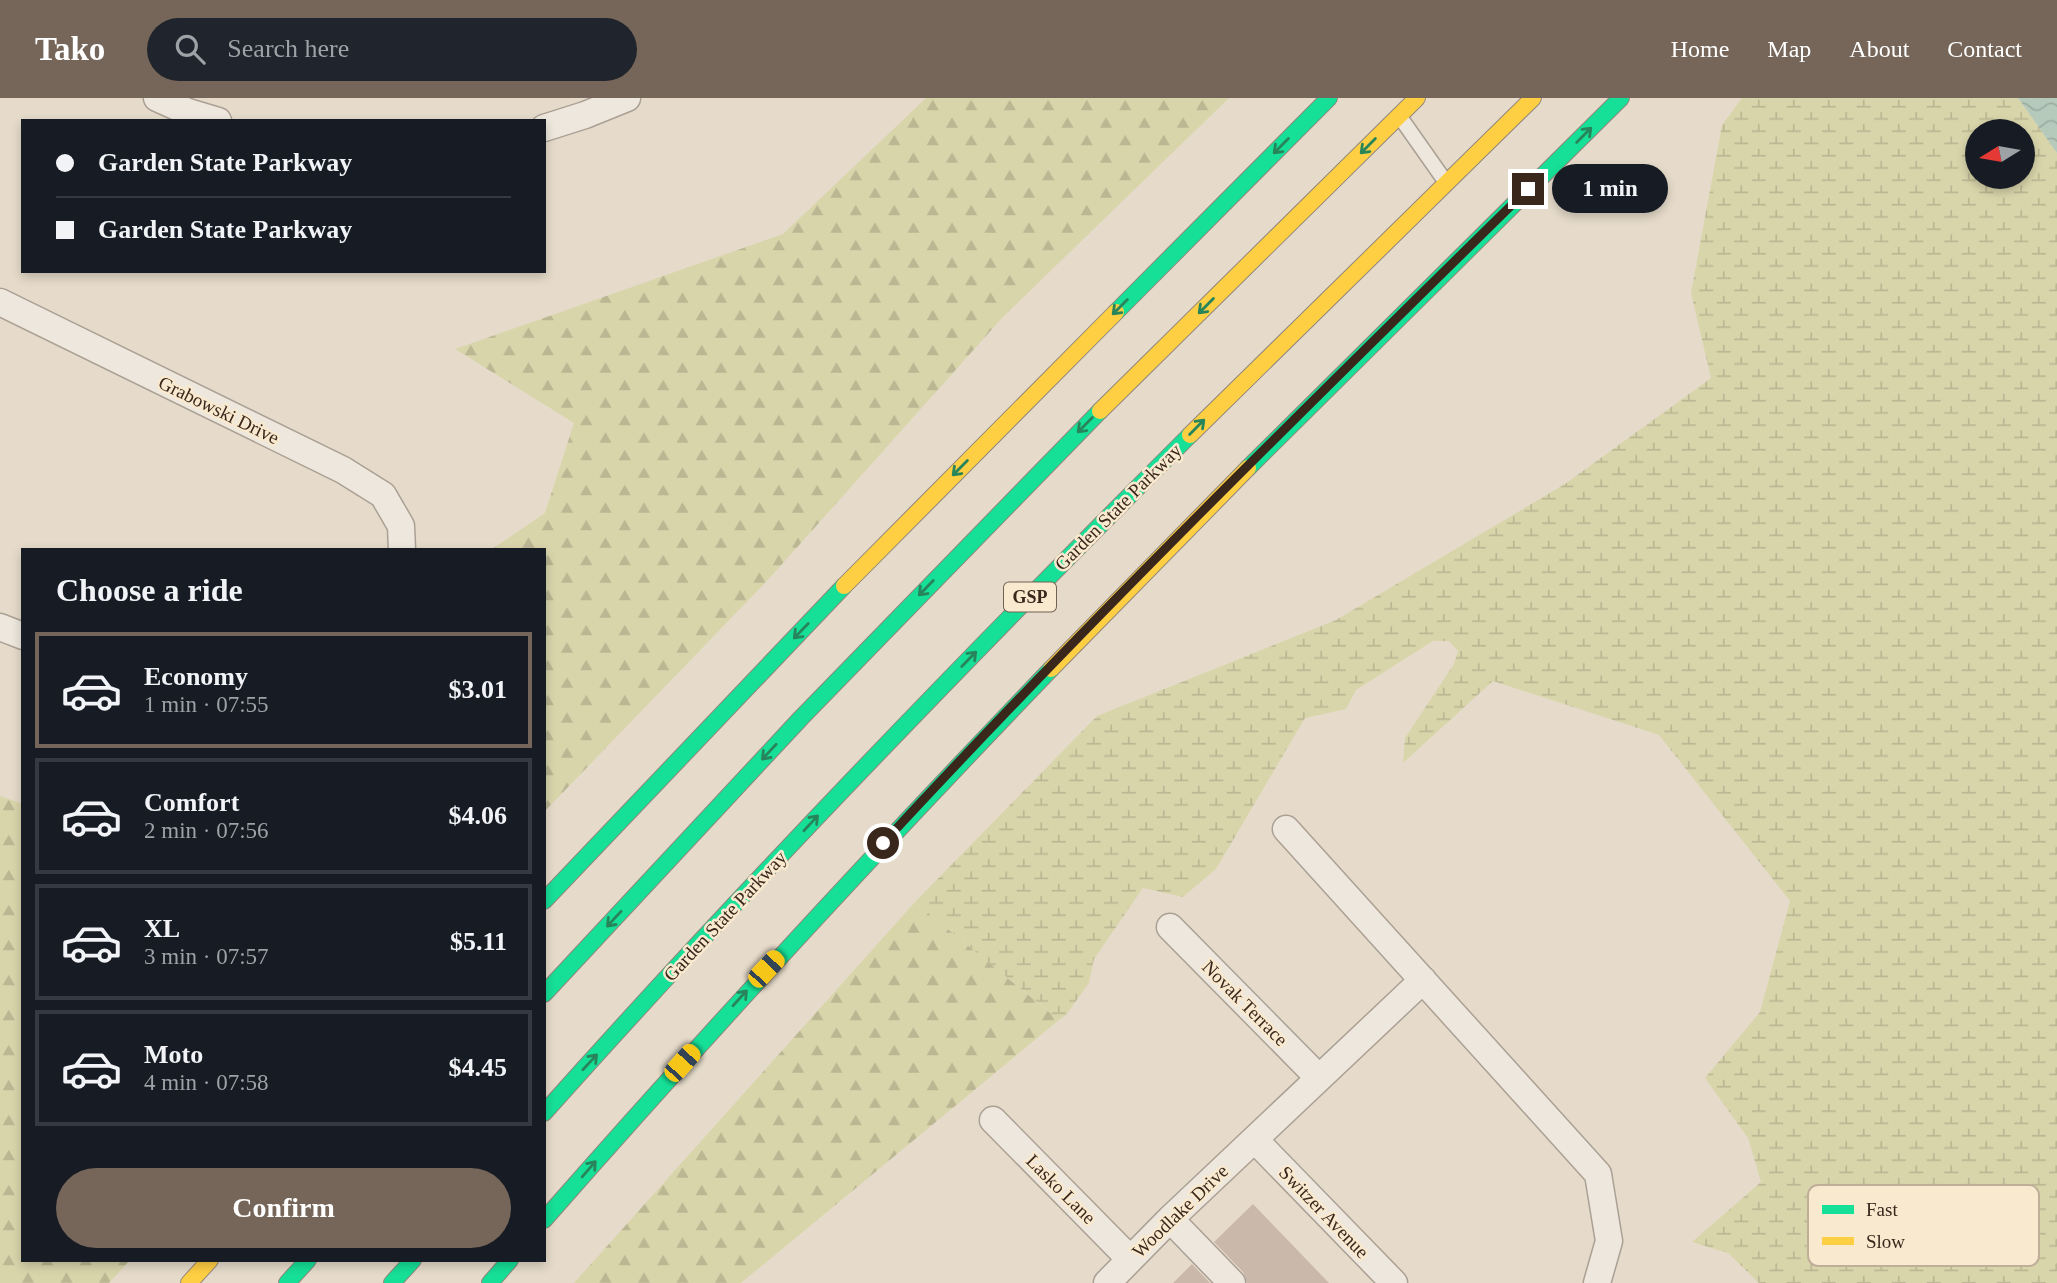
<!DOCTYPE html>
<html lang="en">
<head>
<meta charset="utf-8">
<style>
	:root { --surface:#171b24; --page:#20242c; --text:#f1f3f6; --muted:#9ea1a6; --line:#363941; --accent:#766659 }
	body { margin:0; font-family:"Times New Roman",serif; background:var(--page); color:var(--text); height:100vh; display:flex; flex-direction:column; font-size:26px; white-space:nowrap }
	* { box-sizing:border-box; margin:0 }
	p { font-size:23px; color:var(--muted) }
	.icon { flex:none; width:38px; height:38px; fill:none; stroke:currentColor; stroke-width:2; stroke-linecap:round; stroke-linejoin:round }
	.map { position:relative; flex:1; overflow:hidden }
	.drawer { position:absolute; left:21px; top:450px; width:525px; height:714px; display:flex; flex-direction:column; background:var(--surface); border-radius:0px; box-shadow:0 4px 10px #0003 }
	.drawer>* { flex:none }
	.top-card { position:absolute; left:21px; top:21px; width:525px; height:154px; border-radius:0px; box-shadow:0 4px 10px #0003; display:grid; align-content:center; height:154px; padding:0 35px; background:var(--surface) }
	.needle { width:46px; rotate:259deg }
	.tools { position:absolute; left:1965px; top:21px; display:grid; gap:14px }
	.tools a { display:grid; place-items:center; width:70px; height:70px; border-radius:50%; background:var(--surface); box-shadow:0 4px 10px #0003; font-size:35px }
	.end { position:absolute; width:32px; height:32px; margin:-16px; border:9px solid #3a271c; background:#fff; box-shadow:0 0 0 4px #fff }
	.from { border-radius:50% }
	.bubble { position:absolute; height:49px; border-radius:24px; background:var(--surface); box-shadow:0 4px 10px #0003; font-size:23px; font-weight:600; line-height:49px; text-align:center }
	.car { position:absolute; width:21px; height:42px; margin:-21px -10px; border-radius:9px; box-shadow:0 0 5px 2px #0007; background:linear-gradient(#f5c518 24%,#345 0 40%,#f5c518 0 76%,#345 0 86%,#f5c518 0) }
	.top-card b { display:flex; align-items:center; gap:24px; height:66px; font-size:26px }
	.top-card b+b { border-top:2px solid var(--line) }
	.top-card i { width:18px; height:18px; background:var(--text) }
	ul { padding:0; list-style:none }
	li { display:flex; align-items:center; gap:21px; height:116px; margin:0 14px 10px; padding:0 21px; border:4px solid var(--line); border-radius:0px }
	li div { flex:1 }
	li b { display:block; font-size:26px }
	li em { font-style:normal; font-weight:600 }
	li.selected { border-color:var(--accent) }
	li>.icon { width:63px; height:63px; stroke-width:1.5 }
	h2 { padding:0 35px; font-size:32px; line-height:84px }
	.primary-button { display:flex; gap:14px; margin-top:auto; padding:14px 35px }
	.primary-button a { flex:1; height:80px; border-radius:42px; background:var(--accent); color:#fff; font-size:28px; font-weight:600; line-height:80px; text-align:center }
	header { display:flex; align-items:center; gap:42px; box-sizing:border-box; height:98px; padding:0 35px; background:var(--accent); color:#fff }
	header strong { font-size:33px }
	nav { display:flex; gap:38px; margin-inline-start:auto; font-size:24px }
	.search { width:490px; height:63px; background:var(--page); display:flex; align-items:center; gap:18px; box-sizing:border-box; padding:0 24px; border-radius:38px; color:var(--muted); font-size:26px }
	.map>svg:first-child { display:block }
	.forest { fill:url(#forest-firs) }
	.wetland { fill:url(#wetland-marsh); fill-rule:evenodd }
	.water { fill:url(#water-waves) }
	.building { fill:#cab8ab }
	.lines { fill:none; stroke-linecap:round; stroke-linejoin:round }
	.lane-casing { stroke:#aba094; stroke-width:17 }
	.street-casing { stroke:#aba094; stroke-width:29 }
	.fast-casing { stroke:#90867b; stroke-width:18 }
	.slow-casing { stroke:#90867b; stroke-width:18 }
	.lane { stroke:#ede7dd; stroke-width:14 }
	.street { stroke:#ede7dd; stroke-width:26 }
	.fast { stroke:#16e098; stroke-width:16 }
	.slow { stroke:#ffcf43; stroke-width:16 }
	.oneway { stroke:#28845a }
	.route { stroke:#3a271c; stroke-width:9 }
	.labels { text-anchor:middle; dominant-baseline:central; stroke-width:5; stroke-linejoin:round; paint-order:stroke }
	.shield { fill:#f8e9cf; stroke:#736152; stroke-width:2 }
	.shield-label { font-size:18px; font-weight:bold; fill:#3a271c }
	.street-label { font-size:19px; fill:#3a271c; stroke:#f8e9cf }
	.key { fill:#f8e9cf; stroke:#bfaf99; stroke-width:2 }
	.key-label { font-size:19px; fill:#3a271c }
</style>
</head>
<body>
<header>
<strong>Tako</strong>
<div class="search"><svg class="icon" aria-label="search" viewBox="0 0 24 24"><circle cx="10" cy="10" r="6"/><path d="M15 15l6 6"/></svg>Search here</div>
<nav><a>Home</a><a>Map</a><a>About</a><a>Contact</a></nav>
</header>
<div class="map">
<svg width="2057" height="1185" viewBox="0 0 2057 1185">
	<defs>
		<pattern id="forest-firs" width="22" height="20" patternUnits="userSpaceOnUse" patternTransform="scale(1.75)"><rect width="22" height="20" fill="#d9d5ab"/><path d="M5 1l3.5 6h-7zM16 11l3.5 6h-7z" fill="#bbb793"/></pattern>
		<pattern id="wetland-marsh" width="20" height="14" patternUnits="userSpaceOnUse" patternTransform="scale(1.75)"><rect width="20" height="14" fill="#d9d5ab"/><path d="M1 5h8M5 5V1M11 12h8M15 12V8" fill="none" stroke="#bbb793"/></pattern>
		<pattern id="water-waves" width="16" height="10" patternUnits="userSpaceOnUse" patternTransform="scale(1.75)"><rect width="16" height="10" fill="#b6cabc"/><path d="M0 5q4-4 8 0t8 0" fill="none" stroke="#9daea1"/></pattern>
	</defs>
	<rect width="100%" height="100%" fill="#e6dbca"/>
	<!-- forest -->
	<path class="forest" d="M 926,0 L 1229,0 L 1003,219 L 766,484 L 544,714 L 544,452 L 492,451 L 545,415 L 574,325 L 455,251 L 783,136 Z
		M 0,698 L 23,706 L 23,1162 L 130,1162 L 109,1185 L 0,1185 Z
		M 915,804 L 1059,922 L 741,1185 L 574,1185 Z"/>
	<!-- wetland -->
	<path class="wetland" d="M 1742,0 L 2018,0 L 2057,55 L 2057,1185 L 1759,1185 L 1728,1155 L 1692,1144 L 1761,1084 L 1748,1040 L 1705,980 L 1760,914 L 1790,803 L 1659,637 L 1493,583 L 1403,665 L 1405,640 L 1454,566 L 1458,553 L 1449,543 L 1433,543 L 1356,592 L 1346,611 L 1305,620 L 1216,771 L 1183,799 L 1143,790 L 1094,861 L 1089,885 L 1066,917 L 1059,922 L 915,804 L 1097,618 L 1336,522 L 1565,386 L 1711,280 L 1691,195 L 1722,27 ZM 1978,33 L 2023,33 L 2023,79 L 1978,79 Z"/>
	<!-- water -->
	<path class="water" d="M 2018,0 L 2057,0 L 2057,55 Z"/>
	<!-- building -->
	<path class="building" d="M 1253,1106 L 1278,1132 L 1329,1185 L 1247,1185 L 1243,1174 L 1214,1144 Z
		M 1192,1166 L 1210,1185 L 1173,1185 Z"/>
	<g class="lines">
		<!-- lane casing -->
		<g class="lane-casing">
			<path id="lane" d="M 1400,19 L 1445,83"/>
		</g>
		<!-- street casing -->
		<g class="street-casing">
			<path id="street" d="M 157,0 L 188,14 L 218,23
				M 544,30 L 585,17 L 627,0
				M 0,204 L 343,372 L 383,397 L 401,428 L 402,452
				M 0,529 L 23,538
				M 1286,731 L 1598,1076 L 1609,1143 L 1597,1185
				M 1170,829 L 1319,980
				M 993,1022 L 1130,1161
				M 1255,1042 L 1394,1185
				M 1170,1121 L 1232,1185
				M 1107,1185 L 1170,1121 L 1423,882"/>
		</g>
		<!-- fast casing -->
		<g class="fast-casing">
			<path id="fast" d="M 1116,214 L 1329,0
				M 1248,370 L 1621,0
				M 544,803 L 844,488
				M 544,896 L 801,620 L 1100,313
				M 544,1015 C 752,782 969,558 1190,337
				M 544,1122 C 709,934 878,751 1051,571
				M 287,1185 L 308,1162
				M 392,1185 L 413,1162
				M 490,1185 L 510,1162"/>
		</g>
		<!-- slow casing -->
		<g class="slow-casing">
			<path id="slow" d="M 1100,313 L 1417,0
				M 1190,337 L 1533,0
				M 844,488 L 1116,214
				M 1051,571 L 1248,370
				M 189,1185 L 210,1162"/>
		</g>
		<!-- lane -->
		<use href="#lane" class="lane"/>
		<!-- street -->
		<use href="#street" class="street"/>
		<!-- fast -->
		<use href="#fast" class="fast"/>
		<!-- slow -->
		<use href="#slow" class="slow"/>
	</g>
	<!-- one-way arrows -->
	<defs><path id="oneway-shaft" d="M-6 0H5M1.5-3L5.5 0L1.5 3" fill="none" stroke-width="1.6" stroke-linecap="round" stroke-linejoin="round" transform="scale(1.75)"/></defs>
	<g class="oneway">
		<use href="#oneway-shaft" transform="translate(1584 37) rotate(-45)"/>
		<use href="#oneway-shaft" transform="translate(1281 48) rotate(135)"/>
		<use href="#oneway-shaft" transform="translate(1368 48) rotate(135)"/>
		<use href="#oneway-shaft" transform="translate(1206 208) rotate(135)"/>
		<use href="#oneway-shaft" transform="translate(1120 209) rotate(135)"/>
		<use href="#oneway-shaft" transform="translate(1085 327) rotate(135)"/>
		<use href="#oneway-shaft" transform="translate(1197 329) rotate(-45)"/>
		<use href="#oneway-shaft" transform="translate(960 370) rotate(135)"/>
		<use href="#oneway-shaft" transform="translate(926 490) rotate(134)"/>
		<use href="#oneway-shaft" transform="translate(801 533) rotate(134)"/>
		<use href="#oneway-shaft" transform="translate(969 561) rotate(-46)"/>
		<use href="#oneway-shaft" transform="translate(769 654) rotate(133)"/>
		<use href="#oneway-shaft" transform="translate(811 725) rotate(-47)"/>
		<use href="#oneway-shaft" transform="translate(614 821) rotate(133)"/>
		<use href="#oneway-shaft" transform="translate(740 900) rotate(-48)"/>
		<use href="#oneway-shaft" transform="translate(590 964) rotate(-47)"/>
		<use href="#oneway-shaft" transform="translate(589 1071) rotate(-49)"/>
	</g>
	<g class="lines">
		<!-- route -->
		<path class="route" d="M 883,745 C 1091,520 1310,305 1528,91"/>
	</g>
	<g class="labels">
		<!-- shield labels -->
		<rect class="shield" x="1004" y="484.5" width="52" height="29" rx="5"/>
		<g class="shield-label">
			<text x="1030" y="499">GSP</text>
		</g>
		<!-- street labels -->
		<g class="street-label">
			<text transform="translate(219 312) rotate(26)">Grabowski Drive</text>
			<text transform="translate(1118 409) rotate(-45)">Garden State Parkway</text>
			<text transform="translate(725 818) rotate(-47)">Garden State Parkway</text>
			<text transform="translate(1245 905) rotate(45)">Novak Terrace</text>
			<text transform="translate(1061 1091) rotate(45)">Lasko Lane</text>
			<text transform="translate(1180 1113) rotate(-44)">Woodlake Drive</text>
			<text transform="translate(1324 1114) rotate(46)">Switzer Avenue</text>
		</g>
	</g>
	<!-- legend -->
	<rect x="1808" y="1087" width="231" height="81" rx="10" class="key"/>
	<rect x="1822" y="1107" width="32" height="9" fill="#16e098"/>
	<rect x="1822" y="1139" width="32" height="8" fill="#ffcf43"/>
	<g class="key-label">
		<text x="1866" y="1118">Fast</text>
		<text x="1866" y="1150">Slow</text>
	</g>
</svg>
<div class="tools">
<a><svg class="needle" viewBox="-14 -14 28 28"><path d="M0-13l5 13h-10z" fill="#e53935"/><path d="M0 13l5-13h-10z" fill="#9ea1a6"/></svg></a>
</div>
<i class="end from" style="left:883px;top:745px"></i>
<i class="end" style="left:1528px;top:91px"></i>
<div class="bubble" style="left:1552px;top:66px;width:116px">1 min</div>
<i class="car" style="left:766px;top:871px;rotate:43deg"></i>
<i class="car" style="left:682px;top:965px;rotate:42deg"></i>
<div class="top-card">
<b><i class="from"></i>Garden State Parkway</b>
<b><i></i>Garden State Parkway</b>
</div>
<section class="drawer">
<h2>Choose a ride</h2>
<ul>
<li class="selected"><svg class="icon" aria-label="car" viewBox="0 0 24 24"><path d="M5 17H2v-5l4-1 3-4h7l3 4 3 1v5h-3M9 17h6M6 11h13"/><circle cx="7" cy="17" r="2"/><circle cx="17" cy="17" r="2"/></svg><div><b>Economy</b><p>1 min · 07:55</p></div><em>$3.01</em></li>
<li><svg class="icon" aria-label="car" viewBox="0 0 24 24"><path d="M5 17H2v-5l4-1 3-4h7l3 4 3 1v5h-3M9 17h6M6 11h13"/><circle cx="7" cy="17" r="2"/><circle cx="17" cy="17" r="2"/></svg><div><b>Comfort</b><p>2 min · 07:56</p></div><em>$4.06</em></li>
<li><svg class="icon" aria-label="car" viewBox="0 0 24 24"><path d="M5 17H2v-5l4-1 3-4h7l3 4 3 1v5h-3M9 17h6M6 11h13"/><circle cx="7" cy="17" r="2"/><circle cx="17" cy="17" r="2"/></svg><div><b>XL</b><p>3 min · 07:57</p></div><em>$5.11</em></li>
<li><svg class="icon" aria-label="car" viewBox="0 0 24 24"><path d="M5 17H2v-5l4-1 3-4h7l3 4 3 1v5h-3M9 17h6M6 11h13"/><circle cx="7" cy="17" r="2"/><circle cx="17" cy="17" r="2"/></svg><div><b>Moto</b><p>4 min · 07:58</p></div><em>$4.45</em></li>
</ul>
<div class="primary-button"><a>Confirm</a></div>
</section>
</div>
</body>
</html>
